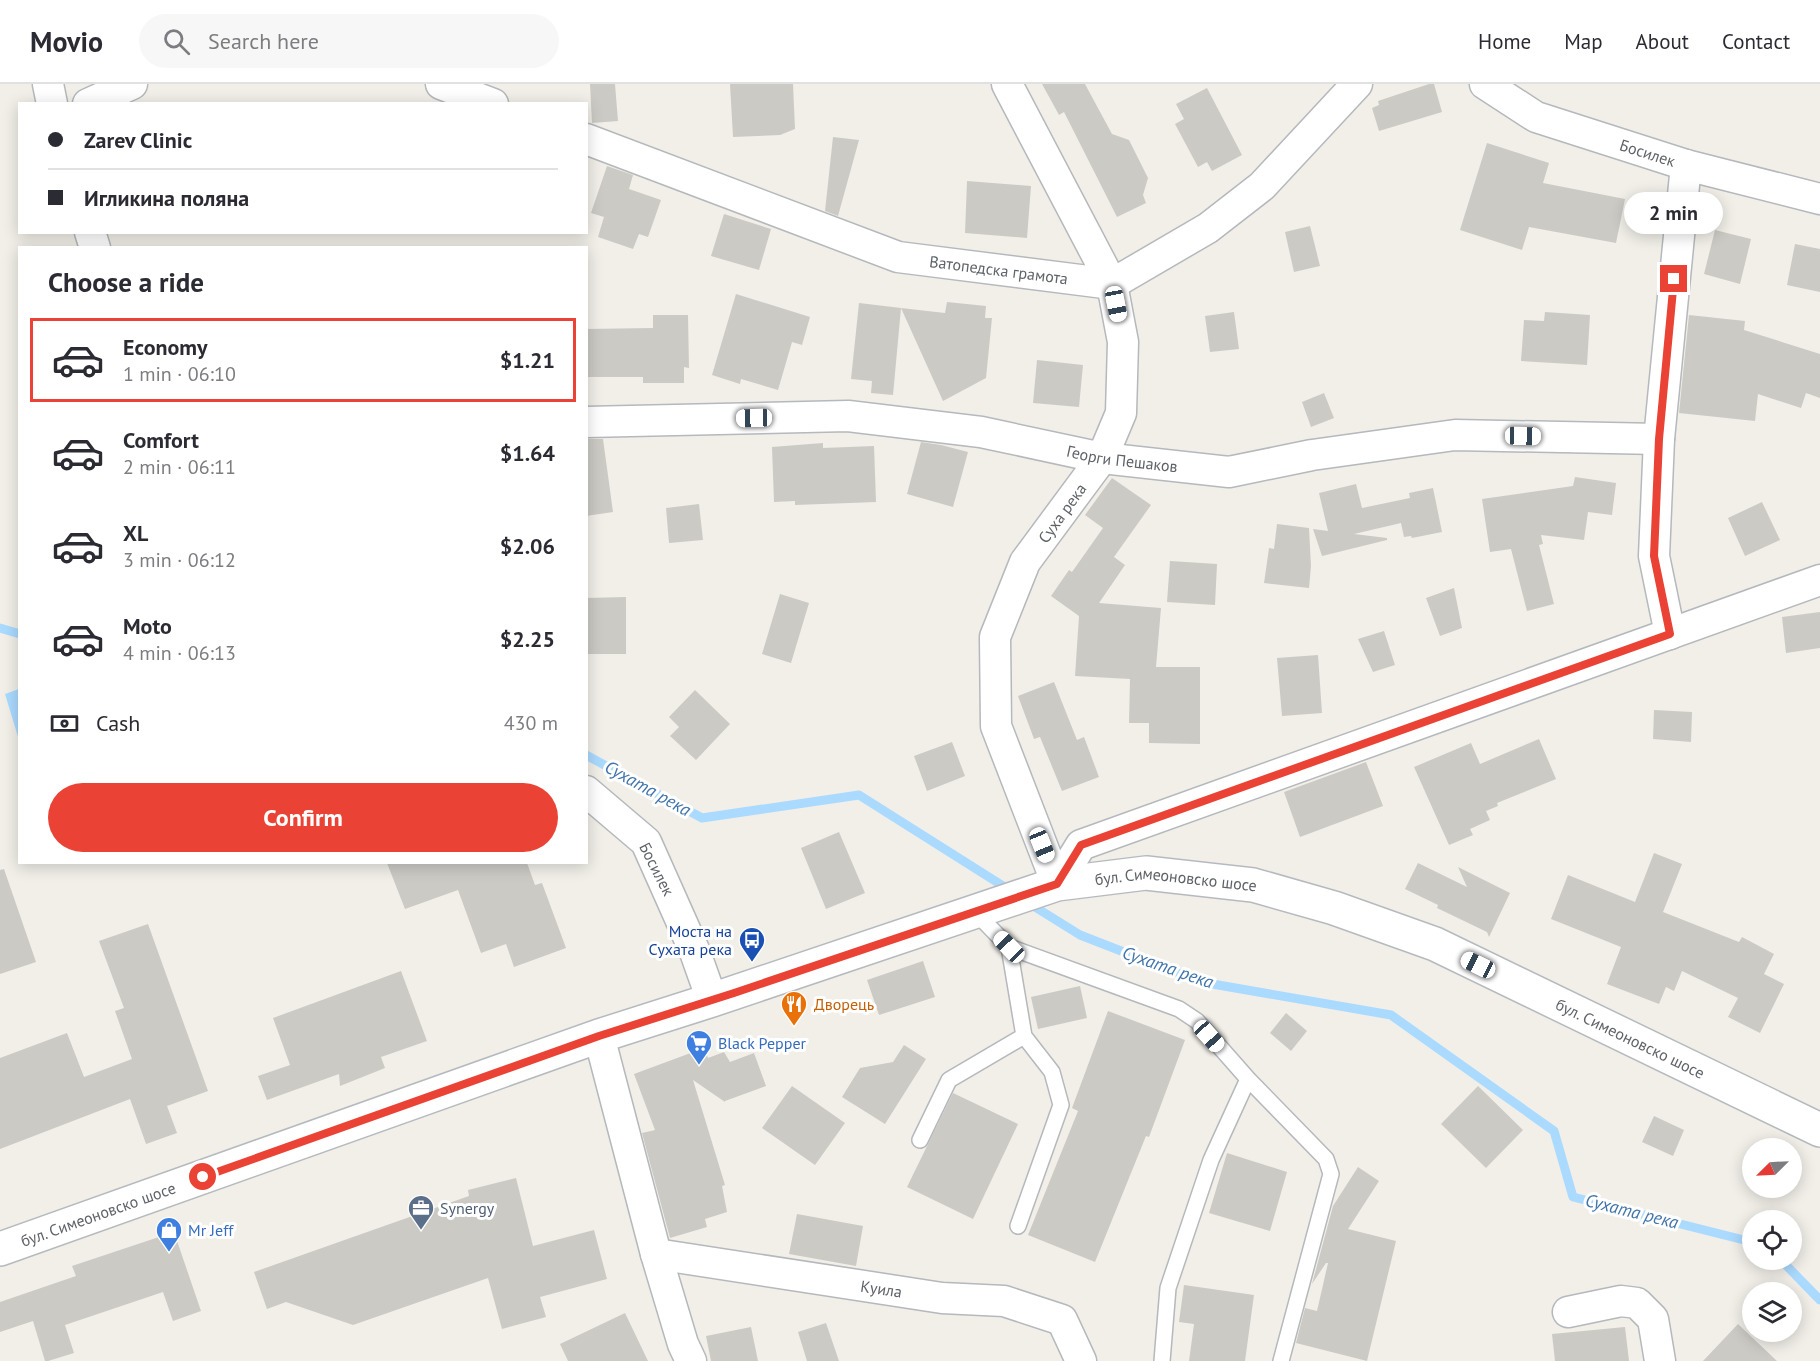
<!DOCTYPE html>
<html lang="en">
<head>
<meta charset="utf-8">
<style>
	:root { --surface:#fff; --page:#f7f7f7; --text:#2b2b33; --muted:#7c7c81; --line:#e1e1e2; --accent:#ea4335 }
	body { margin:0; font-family:"PT Sans",sans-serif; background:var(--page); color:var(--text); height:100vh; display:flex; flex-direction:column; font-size:22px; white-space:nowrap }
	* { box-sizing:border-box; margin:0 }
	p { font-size:20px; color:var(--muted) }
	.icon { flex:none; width:33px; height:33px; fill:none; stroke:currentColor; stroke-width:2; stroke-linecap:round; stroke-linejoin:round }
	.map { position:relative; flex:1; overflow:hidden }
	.sheet { position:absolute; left:18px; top:162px; width:570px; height:618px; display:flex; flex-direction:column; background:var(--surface); border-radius:0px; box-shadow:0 3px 15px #0003 }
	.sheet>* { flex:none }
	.banner { position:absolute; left:18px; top:18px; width:570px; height:132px; border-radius:0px; box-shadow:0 3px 15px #0003; display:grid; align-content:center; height:132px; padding:0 30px; background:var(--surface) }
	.needle { width:39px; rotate:246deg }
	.fabs { position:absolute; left:1742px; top:1054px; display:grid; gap:12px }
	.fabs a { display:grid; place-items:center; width:60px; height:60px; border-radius:50%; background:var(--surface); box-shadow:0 3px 15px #0003; font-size:30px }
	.end { position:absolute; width:27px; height:27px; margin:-14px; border:8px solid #ea4335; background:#fff; box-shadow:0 0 0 3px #fff }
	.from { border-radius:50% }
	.bubble { position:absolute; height:42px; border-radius:21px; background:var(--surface); box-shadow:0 3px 15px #0003; font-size:20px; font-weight:800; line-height:42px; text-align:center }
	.car { position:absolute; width:18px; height:36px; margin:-18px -9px; border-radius:8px; box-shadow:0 0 4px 2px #0007; background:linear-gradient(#fff 24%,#345 0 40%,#fff 0 76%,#345 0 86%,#fff 0) }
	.banner b { display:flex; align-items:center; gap:21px; height:57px; font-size:22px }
	.banner b+b { border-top:2px solid var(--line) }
	.banner i { width:15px; height:15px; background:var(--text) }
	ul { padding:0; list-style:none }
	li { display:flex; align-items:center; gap:18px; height:84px; margin:0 12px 9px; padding:0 18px; border:3px solid transparent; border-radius:0px }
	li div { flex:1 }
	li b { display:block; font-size:22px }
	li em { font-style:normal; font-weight:800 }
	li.active { border-color:var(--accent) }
	li>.icon { width:54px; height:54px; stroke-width:1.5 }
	h2 { padding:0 30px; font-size:27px; line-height:72px }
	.pay { display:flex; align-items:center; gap:15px; height:66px; padding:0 30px; font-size:22px }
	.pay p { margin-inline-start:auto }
	.button { display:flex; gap:12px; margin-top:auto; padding:12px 30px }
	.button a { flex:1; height:69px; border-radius:36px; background:var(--accent); color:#fff; font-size:24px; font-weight:800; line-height:69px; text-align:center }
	header { display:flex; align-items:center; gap:36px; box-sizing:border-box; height:84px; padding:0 30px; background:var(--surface); border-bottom:2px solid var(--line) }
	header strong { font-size:28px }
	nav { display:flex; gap:33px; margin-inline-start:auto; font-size:21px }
	.search { width:420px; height:54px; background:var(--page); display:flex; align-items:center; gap:15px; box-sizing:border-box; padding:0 21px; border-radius:33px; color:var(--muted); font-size:22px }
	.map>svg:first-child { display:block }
	.water { fill:#aadaff }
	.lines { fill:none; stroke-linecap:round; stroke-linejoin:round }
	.stream { stroke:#aadaff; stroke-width:9 }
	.building { fill:#cccac5 }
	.lane-casing { stroke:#b5b8bc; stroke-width:18 }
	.street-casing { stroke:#b5b8bc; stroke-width:33 }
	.secondary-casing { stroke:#b6babf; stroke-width:36 }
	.lane { stroke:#fff; stroke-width:15 }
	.street { stroke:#fff; stroke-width:30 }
	.secondary { stroke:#fff; stroke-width:33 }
	.route { stroke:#ea4335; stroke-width:8 }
	.labels { text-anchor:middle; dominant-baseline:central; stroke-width:6; stroke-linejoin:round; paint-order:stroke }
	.street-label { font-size:16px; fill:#5f6368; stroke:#fff }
	.transit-label { font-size:16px; fill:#164399; stroke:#fff; text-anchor:end }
	.food-label { font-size:16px; fill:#c56008; stroke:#fff; text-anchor:start }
	.shop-label { font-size:16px; fill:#366cbe; stroke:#fff; text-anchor:start }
	.service-label { font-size:16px; fill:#4e5e75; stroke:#fff; text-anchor:start }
	.water-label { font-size:18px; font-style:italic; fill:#4174aa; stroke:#fff }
</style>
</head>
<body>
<header>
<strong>Movio</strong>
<div class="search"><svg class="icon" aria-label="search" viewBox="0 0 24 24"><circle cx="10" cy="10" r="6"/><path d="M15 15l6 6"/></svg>Search here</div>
<nav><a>Home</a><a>Map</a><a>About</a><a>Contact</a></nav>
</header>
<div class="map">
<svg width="1820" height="1277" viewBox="0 0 1820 1277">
	<rect width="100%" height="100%" fill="#f1efe8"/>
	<!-- water -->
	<path class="water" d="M 19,605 L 20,605 L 19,656 L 5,610 Z"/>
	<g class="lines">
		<!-- stream -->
		<path class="stream" d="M 0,544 L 20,550
			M 586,671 L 702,734 L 859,711 L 1011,807
			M 1027,818 L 1080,851 L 1201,898 L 1391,931 L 1554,1047 L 1573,1113 L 1752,1158
			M 1781,1176 L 1820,1216"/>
	</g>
	<!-- building -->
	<path class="building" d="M 590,0 L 615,0 L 618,37 L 592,39 Z
		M 730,0 L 793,0 L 795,45 L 780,51 L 733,53 Z
		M 1042,0 L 1085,0 L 1112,50 L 1129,56 L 1148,94 L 1143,111 L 1146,119 L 1117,133 L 1064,28 L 1059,31 Z
		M 1429,0 L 1434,0 L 1442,28 L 1379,47 L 1372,24 L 1379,21 L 1378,17 Z
		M 1207,4 L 1242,71 L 1212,87 L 1207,78 L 1198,83 L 1175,40 L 1184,35 L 1176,20 Z
		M 833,53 L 859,56 L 838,132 L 825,127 Z
		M 1487,59 L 1549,79 L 1543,99 L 1625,115 L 1616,159 L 1529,143 L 1522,166 L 1460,146 Z
		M 607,82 L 633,91 L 629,105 L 661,116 L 648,153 L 639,150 L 633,165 L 598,153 L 604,133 L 591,129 Z
		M 967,97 L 1031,102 L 1027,154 L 965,149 Z
		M 724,130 L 771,145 L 759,186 L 711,172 Z
		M 1310,142 L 1320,182 L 1294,188 L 1285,148 Z
		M 1715,146 L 1751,155 L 1740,200 L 1704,190 Z
		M 1795,160 L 1820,165 L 1820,208 L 1787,201 Z
		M 736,210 L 810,233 L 802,261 L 792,258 L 778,306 L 741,295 L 740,300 L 712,291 Z
		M 947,218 L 986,222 L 985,234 L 992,234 L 986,294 L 943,317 L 901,224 L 945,229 Z
		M 859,219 L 901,224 L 893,311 L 871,309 L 872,297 L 851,295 Z
		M 1234,228 L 1239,265 L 1210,268 L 1205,232 Z
		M 1545,228 L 1590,231 L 1587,281 L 1521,277 L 1524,236 L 1544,237 Z
		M 653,231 L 688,231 L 689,284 L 684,283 L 684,299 L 643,299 L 643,293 L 586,293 L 586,245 L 653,244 Z
		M 1689,231 L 1745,237 L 1744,246 L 1820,270 L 1820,314 L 1806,309 L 1801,324 L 1758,310 L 1755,337 L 1679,329 Z
		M 1037,276 L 1083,281 L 1079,323 L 1033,319 Z
		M 1324,309 L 1334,334 L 1311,343 L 1302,318 Z
		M 586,355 L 603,355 L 613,428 L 586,432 Z
		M 921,358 L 941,361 L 968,368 L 953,423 L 907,410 Z
		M 823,359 L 823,364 L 874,362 L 876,418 L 795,421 L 795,417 L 774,418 L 772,363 Z
		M 1575,393 L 1616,399 L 1612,431 L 1588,428 L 1584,456 L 1541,451 L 1543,460 L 1539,461 L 1554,520 L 1527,527 L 1511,465 L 1490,468 L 1482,415 L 1573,402 Z
		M 1112,394 L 1151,421 L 1114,473 L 1125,481 L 1099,519 L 1161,524 L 1156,583 L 1200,583 L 1200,660 L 1149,659 L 1149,639 L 1129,639 L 1130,595 L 1075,592 L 1079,532 L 1051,512 L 1069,486 L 1072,488 L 1103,444 L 1085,431 Z
		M 1356,400 L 1362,424 L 1410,414 L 1409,409 L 1433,404 L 1442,448 L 1412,454 L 1411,452 L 1404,453 L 1401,439 L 1354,450 L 1387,454 L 1387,456 L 1322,472 L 1313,445 L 1328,447 L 1319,409 Z
		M 1762,418 L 1780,456 L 1745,472 L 1728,434 Z
		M 699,420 L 703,456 L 669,459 L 666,424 Z
		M 1277,440 L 1309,444 L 1311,482 L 1309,504 L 1264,499 L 1269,464 L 1274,465 Z
		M 1170,477 L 1217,480 L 1215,521 L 1167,518 Z
		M 1454,504 L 1462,544 L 1440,552 L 1426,514 Z
		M 780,510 L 809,519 L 791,579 L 762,570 Z
		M 626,513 L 626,570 L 586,570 L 586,514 Z
		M 1820,528 L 1820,564 L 1786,569 L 1782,533 Z
		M 1384,547 L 1395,581 L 1373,588 L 1358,555 Z
		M 1318,571 L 1322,629 L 1282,632 L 1277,574 Z
		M 1054,598 L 1077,656 L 1084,653 L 1099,693 L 1062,707 L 1040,653 L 1034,655 L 1018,612 Z
		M 695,606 L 730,640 L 696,676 L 670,652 L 679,643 L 669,633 Z
		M 1654,626 L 1692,628 L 1691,658 L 1653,655 Z
		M 1539,655 L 1556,695 L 1497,719 L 1498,722 L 1486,727 L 1490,736 L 1470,745 L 1473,751 L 1449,761 L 1414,683 L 1471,659 L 1480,680 Z
		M 952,658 L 965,692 L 927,707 L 914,672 Z
		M 1366,678 L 1383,722 L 1300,753 L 1284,708 Z
		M 839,748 L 865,809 L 826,825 L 801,764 Z
		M 1654,769 L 1682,780 L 1663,828 L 1739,858 L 1742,853 L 1774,870 L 1764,890 L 1784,900 L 1760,949 L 1728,933 L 1738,914 L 1682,887 L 1674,907 L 1666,903 L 1659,920 L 1607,900 L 1621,863 L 1551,835 L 1568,791 L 1635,818 Z
		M 387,779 L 527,779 L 535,801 L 542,799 L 566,864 L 514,883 L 506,860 L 481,869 L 458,806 L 405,825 Z
		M 1418,779 L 1467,803 L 1458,783 L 1510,809 L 1489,853 L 1487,848 L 1437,824 L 1438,821 L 1405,805 Z
		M 4,785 L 36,878 L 0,890 L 0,786 Z
		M 148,840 L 208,1007 L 167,1022 L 177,1049 L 146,1060 L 130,1015 L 0,1065 L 0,974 L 67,949 L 84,993 L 132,975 L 115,927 L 124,924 L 99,857 Z
		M 923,877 L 935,913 L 879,931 L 867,896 Z
		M 401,887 L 427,957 L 381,973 L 385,984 L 340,1002 L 339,990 L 267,1016 L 258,992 L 290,981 L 273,934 Z
		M 1080,902 L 1087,934 L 1038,945 L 1031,913 Z
		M 1108,927 L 1185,956 L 1149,1053 L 1146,1052 L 1095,1178 L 1028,1151 L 1078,1027 L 1072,1024 Z
		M 1286,929 L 1307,947 L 1291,967 L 1270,949 Z
		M 904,961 L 926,975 L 885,1040 L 842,1013 L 860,984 L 893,978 Z
		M 704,964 L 708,974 L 724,968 L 730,978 L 754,969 L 766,1002 L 725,1017 L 725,1018 L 693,996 L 725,1101 L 722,1102 L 727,1128 L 705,1135 L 707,1143 L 670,1154 L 642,1049 L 655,1046 L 634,990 Z
		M 792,1002 L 845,1039 L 815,1081 L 762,1044 Z
		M 1478,1002 L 1523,1046 L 1486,1084 L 1441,1040 Z
		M 953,1009 L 1018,1040 L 973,1135 L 907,1103 Z
		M 1654,1032 L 1684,1046 L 1673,1072 L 1642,1058 Z
		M 1227,1069 L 1287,1088 L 1270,1147 L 1209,1129 Z
		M 1358,1083 L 1379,1097 L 1348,1145 L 1396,1157 L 1367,1277 L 1296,1259 L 1305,1224 L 1317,1227 L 1328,1179 L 1326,1179 L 1312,1200 L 1333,1122 Z
		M 516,1094 L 533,1162 L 594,1146 L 607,1195 L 540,1213 L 546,1233 L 502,1245 L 488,1194 L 353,1241 L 286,1218 L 267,1225 L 254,1188 L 469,1112 L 468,1106 Z
		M 797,1130 L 863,1142 L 856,1182 L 789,1170 Z
		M 174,1148 L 201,1227 L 173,1237 L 163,1208 L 65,1241 L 74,1269 L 48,1277 L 45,1277 L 33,1237 L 0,1248 L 0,1218 L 76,1192 L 72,1182 Z
		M 1184,1201 L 1254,1211 L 1245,1277 L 1189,1277 L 1194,1240 L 1179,1238 Z
		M 625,1229 L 648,1277 L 568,1277 L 560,1260 Z
		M 826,1239 L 839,1277 L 807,1277 L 798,1248 Z
		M 1738,1240 L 1777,1277 L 1703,1277 Z
		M 751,1243 L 758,1277 L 711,1277 L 706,1252 Z
		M 1625,1243 L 1629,1277 L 1555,1277 L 1552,1250 Z"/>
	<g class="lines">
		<!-- lane casing -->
		<g class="lane-casing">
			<path id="lane" d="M 976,829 L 1009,863 L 1024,952 L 1052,988 L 1061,1021 L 1018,1142
				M 1009,863 L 1179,925 L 1197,937 L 1248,995 L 1326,1075 L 1331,1090 L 1281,1277
				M 920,1056 L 949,996 L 1024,952
				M 1162,1277 L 1168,1204 L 1211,1076 L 1248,995"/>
		</g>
		<!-- street casing -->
		<g class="street-casing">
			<g id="street">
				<path d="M 48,0 L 52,20"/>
				<path d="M 441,0 L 493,20"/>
				<path d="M 1007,0 L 1112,200 L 1123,258 L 1121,329 L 1102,374 L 1025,478 L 995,553 L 996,642 L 1057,800"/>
				<path id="s1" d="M 1485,0 L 1536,33 L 1686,81 L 1820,115"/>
				<path d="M 88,20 L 132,0"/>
				<path id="s2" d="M 586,55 L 898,173 L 1112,200 L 1208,144 L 1262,102 L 1357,0"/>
				<path d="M 90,148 L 95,164"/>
				<path id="s3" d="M 586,338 L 848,332 L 981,348 L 1102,374 L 1229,388 L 1312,371 L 1455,351 L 1659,355"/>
				<path d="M 1670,550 L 1654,472 L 1659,355 L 1686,81"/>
				<path d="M 586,707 L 646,758 L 695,868 L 712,916"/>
				<path d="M 1057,800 L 1081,761 L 1820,496"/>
				<path d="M 599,952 L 656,1170 L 683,1260 L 691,1277"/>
				<path id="s4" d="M 656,1170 L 942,1214 L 1004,1217 L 1062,1236 L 1081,1277"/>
				<path d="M 1568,1228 L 1621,1217 L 1637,1219 L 1653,1235 L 1660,1277"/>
			</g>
		</g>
		<!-- secondary casing -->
		<g class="secondary-casing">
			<g id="secondary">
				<path id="s5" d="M 0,1165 L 599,952 L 712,916 L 1057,800 L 1146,789 L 1253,801 L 1334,824 L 1435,860 L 1820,1046"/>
			</g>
		</g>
		<!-- lane -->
		<use href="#lane" class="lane"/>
		<!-- street -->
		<use href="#street" class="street"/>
		<!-- secondary -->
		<use href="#secondary" class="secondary"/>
	</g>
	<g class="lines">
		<!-- route -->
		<path class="route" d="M 203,1093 L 599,952 L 734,909 L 1057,800 L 1081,761 L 1670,550 L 1654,472 L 1659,355 L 1674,195"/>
	</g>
	<!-- icons -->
	<defs>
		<g id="bus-pin" transform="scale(1.35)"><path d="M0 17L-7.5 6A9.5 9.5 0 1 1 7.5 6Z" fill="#1a4fb4" stroke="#fff"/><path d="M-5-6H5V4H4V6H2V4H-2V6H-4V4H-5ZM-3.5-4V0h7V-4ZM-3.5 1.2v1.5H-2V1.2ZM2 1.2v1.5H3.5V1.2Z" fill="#fff"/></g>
		<g id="restaurant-pin" transform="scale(1.35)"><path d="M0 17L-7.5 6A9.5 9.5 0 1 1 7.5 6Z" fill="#e8710a" stroke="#fff"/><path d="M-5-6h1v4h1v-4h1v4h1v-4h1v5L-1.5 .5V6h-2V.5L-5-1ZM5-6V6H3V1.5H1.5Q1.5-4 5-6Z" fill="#fff"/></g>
		<g id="supermarket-pin" transform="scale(1.35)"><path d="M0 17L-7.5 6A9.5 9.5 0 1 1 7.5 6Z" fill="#3f7fe0" stroke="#fff"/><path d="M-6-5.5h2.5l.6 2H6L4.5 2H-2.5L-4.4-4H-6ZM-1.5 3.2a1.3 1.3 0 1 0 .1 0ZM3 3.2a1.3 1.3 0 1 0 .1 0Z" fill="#fff"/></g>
		<g id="office-pin" transform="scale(1.35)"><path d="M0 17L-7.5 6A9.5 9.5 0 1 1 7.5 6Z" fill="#5c6f8a" stroke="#fff"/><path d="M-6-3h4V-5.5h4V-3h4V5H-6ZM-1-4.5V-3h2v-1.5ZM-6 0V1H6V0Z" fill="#fff"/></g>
		<g id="shop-pin" transform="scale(1.35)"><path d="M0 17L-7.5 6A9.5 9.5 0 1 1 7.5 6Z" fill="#3f7fe0" stroke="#fff"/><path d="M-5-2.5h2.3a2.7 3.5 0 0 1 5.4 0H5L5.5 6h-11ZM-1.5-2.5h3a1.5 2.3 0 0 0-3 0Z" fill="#fff"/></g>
	</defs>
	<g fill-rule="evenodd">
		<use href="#bus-pin" x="752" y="856"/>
		<use href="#restaurant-pin" x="794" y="920"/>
		<use href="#supermarket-pin" x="699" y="959"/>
		<use href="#office-pin" x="421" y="1124"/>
		<use href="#shop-pin" x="169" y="1146"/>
	</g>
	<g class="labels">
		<!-- street labels -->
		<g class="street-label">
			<text stroke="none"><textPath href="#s1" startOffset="178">Босилек</textPath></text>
			<text stroke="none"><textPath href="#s2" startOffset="435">Ватопедска грамота</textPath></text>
			<text stroke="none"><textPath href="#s3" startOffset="540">Георги Пешаков</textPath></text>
			<text transform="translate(1062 429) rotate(-54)">Суха река</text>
			<text transform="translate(657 785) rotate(63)">Босилек</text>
			<text stroke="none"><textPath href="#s5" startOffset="1238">бул. Симеоновско шосе</textPath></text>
			<text stroke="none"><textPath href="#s5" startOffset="1724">бул. Симеоновско шосе</textPath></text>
			<text stroke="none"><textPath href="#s5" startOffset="104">бул. Симеоновско шосе</textPath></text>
			<text stroke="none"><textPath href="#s4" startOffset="228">Куила</textPath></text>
		</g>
		<!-- transit labels -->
		<g class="transit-label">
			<text x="732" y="847">Моста на<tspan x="732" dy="18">Сухата река</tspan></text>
		</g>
		<!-- food labels -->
		<g class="food-label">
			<text x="814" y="920">Дворець</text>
		</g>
		<!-- shop labels -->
		<g class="shop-label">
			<text x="718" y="959">Black Pepper</text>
			<text x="188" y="1146">Mr Jeff</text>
		</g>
		<!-- service labels -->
		<g class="service-label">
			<text x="440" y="1124">Synergy</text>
		</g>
		<!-- water labels -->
		<g class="water-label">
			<text transform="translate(648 704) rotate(29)">Сухата река</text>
			<text transform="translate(1168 883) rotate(19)">Сухата река</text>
			<text transform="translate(1632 1127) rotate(14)">Сухата река</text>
		</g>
	</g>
</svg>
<div class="fabs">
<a><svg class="needle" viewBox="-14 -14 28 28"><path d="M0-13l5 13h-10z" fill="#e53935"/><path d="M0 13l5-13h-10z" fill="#7c7c81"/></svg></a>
<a><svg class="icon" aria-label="locate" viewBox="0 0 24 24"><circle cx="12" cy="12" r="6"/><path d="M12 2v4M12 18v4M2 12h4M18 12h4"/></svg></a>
<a><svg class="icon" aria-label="layers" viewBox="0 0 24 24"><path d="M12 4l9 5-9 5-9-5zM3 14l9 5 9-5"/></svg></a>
</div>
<i class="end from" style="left:203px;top:1093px"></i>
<i class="end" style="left:1674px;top:195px"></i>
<div class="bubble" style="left:1624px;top:108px;width:99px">2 min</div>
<i class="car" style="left:1116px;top:220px;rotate:169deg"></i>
<i class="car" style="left:754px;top:334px;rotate:269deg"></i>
<i class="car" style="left:1523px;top:352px;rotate:91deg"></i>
<i class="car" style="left:1042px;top:761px;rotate:158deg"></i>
<i class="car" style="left:1009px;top:863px;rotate:316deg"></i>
<i class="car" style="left:1478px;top:881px;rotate:296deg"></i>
<i class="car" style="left:1209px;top:952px;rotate:138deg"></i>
<div class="banner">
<b><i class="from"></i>Zarev Clinic</b>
<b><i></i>Игликина поляна</b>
</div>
<section class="sheet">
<h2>Choose a ride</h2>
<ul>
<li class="active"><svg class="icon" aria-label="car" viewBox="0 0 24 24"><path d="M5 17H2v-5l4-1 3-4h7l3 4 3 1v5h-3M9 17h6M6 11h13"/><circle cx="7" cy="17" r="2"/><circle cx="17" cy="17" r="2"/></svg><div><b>Economy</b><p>1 min · 06:10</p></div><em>$1.21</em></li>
<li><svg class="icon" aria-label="car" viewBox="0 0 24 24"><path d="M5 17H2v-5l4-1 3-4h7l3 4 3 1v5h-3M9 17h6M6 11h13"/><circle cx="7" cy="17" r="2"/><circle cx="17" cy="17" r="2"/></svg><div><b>Comfort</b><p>2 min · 06:11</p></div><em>$1.64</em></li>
<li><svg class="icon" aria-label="car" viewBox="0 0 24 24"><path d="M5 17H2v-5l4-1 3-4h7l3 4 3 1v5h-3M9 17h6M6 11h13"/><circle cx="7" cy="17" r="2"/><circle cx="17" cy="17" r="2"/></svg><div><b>XL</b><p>3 min · 06:12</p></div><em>$2.06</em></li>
<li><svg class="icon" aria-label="car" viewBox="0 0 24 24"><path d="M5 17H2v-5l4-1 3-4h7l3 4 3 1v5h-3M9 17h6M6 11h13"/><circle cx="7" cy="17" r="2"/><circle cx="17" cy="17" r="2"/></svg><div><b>Moto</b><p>4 min · 06:13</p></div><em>$2.25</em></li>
</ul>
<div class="pay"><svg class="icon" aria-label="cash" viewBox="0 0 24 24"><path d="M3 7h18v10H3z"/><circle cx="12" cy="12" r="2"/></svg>Cash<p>430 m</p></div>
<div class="button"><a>Confirm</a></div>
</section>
</div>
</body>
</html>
